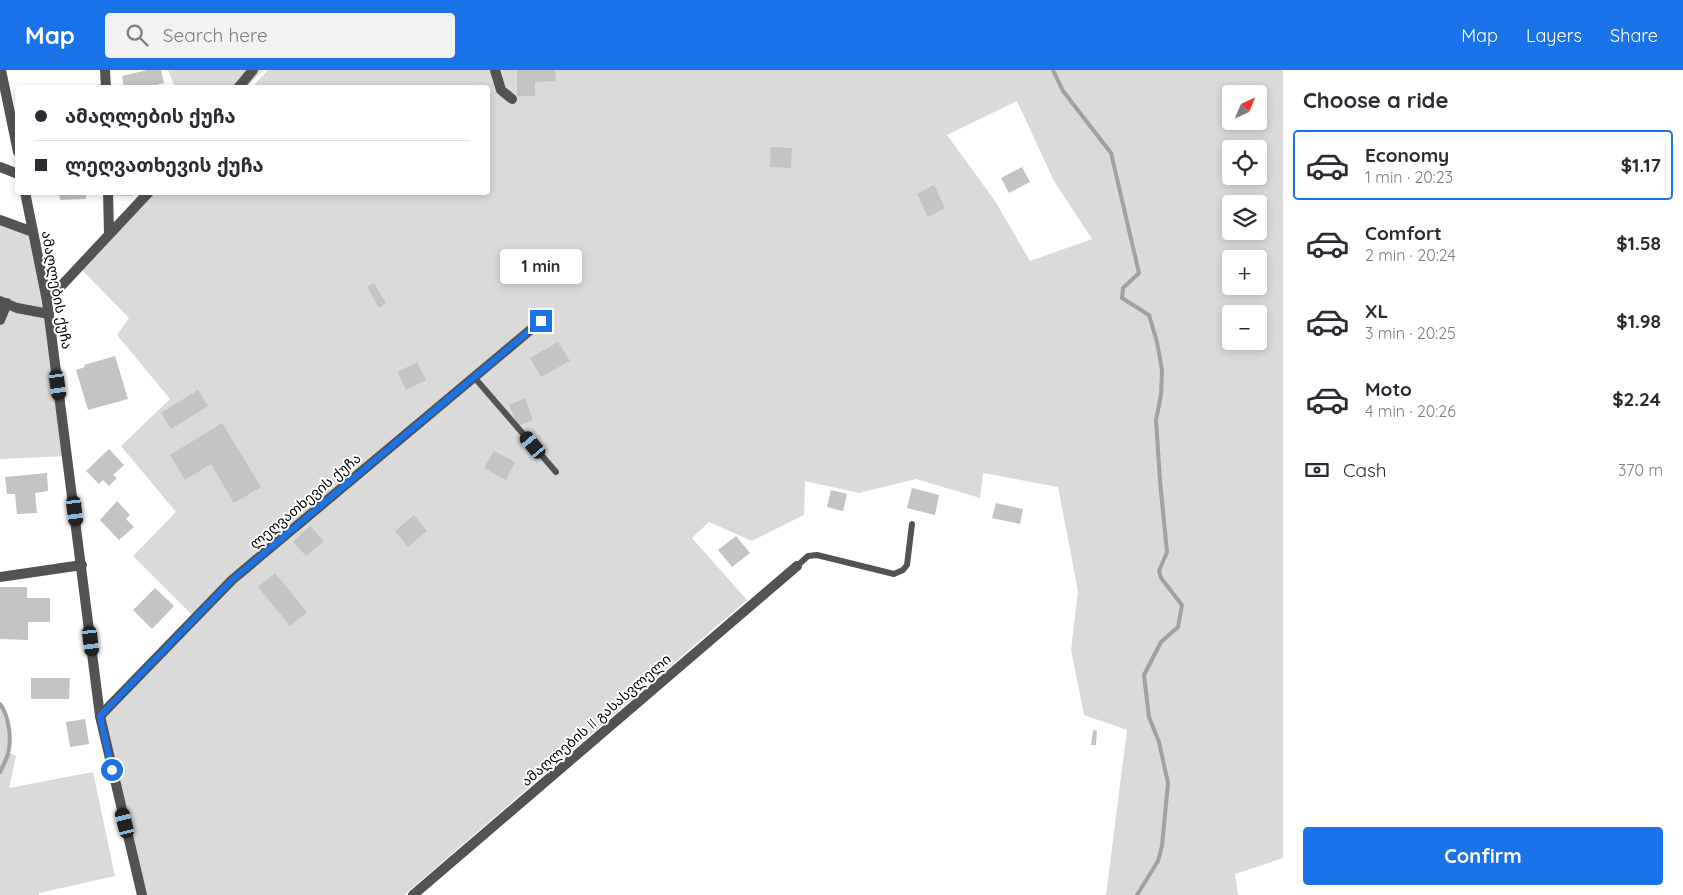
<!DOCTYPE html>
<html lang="en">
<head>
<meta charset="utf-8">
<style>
	:root { --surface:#fff; --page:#f2f2f3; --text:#2b2b33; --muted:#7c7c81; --line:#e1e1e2; --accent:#1a73e8 }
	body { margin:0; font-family:Quicksand,"Noto Sans Georgian",sans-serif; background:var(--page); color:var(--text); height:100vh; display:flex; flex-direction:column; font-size:19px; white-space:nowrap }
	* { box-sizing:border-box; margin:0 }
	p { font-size:16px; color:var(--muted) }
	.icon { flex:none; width:28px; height:28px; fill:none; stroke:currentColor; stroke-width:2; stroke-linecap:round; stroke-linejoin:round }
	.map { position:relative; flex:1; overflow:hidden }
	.side { display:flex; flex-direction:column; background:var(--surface); width:400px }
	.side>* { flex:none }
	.guide { position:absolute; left:15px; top:15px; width:475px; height:110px; border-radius:5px; box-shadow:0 2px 8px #0003; display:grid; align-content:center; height:110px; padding:0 20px; background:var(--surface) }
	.needle { width:32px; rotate:44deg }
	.tools { position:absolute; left:1222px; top:15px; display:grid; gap:10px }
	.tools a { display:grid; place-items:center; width:45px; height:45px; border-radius:5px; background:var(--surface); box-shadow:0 2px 8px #0003; font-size:25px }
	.end { position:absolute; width:22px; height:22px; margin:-11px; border:6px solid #1a73e8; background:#fff; box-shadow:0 0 0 2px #fff }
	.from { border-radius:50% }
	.bubble { position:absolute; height:35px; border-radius:5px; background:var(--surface); box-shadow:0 2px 8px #0003; font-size:16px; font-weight:700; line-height:35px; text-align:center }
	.car { position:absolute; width:15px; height:30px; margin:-15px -8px; border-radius:6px; box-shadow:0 0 4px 1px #0007; background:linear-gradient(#222 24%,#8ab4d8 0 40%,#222 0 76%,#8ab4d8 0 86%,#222 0) }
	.guide b { display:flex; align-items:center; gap:18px; height:48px; font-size:19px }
	.guide b+b { border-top:1px solid var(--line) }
	.guide i { width:12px; height:12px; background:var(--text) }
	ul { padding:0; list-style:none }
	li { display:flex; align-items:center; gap:15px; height:70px; margin:0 10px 8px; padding:0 10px; border:2px solid transparent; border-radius:5px }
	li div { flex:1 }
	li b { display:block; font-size:19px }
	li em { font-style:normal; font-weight:700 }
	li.on { border-color:var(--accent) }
	li>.icon { width:45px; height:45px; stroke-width:1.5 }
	h2 { padding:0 20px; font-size:22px; line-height:60px }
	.pay { display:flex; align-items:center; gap:12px; height:55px; padding:0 20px; font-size:19px }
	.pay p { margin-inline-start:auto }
	.cta { display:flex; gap:10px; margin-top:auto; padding:10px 20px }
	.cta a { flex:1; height:58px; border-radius:5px; background:var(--accent); color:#fff; font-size:20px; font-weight:700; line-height:58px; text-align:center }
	header { display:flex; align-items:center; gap:30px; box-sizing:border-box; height:70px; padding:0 25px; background:var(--accent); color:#fff }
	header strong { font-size:24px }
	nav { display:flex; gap:28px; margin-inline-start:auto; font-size:18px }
	.search { width:350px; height:45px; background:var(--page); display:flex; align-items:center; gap:12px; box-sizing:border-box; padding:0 18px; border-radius:5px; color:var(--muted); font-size:19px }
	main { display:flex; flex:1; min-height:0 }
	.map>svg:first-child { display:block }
	.green { fill:#dadada; fill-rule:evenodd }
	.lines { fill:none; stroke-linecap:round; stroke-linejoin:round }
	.stream { stroke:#a1a1a1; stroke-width:4 }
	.building { fill:#c3c3c3 }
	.service { stroke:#535353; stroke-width:6 }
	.minor { stroke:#535353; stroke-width:10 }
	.tertiary { stroke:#535353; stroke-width:10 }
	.route { stroke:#1a73e8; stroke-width:6 }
	.labels { text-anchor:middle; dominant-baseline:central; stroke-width:4; stroke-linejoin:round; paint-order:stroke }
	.street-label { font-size:14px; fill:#000; stroke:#fff }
</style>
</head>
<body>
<header>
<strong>Map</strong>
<div class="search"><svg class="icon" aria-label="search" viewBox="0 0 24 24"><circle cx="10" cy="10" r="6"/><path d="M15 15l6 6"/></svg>Search here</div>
<nav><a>Map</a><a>Layers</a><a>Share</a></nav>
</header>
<main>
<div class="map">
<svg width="1283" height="825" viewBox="0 0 1283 825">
	<rect width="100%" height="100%" fill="#fff"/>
	<!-- green -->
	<path class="green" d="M 168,0 L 263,0 L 246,18 L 175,17 Z
		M 268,0 L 1283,0 L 1283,788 L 1235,804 L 1238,825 L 1106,825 L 1127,660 L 1084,645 L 1071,580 L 1078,521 L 1058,417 L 983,403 L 980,428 L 916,409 L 859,423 L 805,411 L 804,445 L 752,471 L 709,452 L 692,468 L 747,530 L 404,825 L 142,825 L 100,646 L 195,548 L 133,486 L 176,442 L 121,376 L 170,329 L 117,265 L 129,248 L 82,200 L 154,123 L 488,122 L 488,18 L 252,17 ZM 1231,24 L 1259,24 L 1259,51 L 1231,51 ZM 1017,31 L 1054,111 L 1092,169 L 1030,191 L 995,131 L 947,65 ZM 1231,79 L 1259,79 L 1259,106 L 1231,106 ZM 1231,134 L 1259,134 L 1259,161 L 1231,161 ZM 1231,189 L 1259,189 L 1259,216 L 1231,216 ZM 1231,244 L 1259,244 L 1259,271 L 1231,271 Z
		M 0,150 L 33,162 L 68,386 L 0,389 L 0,250 L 6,234 L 0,231 Z
		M 0,634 C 10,648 9,666 8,682 L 16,686 L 9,718 L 93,702 L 115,806 L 39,823 L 39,825 L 0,825 Z"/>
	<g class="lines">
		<!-- stream -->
		<path class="stream" d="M 1053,0 L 1063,21 L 1111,83 L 1139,203 L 1123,218 L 1122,228 L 1149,245 L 1157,272 L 1162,300 L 1161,325 L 1156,350 L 1160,411 L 1167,482 L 1159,501 L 1161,508 L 1182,535 L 1178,557 L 1161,572 L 1144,605 L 1149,647 L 1159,672 L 1168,713 L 1162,776 L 1158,791 L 1137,825
			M 0,634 C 9,646 12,669 8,684 C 6,690 3,696 0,702"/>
	</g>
	<!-- building -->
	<path class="building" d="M 147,0 L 161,0 L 164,13 L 144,18 L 124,18 L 122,6 Z
		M 517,0 L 555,0 L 556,11 L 535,12 L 535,26 L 517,26 Z
		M 771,77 L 792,78 L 791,98 L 770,97 Z
		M 1022,97 L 1030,112 L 1009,123 L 1001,108 Z
		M 934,115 L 945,138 L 928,147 L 917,124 Z
		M 59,122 L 86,122 L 86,129 L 60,130 Z
		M 110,122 L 132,122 L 132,126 L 110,125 Z
		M 374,213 L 386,233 L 379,238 L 367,217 Z
		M 558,272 L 570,291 L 541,307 L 530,288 Z
		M 115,286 L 128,329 L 88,340 L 76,300 L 85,297 L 84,295 Z
		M 417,292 L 426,310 L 406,320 L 398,302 Z
		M 198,320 L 208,336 L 171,359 L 161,343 Z
		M 525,328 L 533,350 L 518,356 L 509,335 Z
		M 222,353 L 261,417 L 234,433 L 211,394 L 185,410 L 170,385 Z
		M 109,379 L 124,395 L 113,405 L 117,408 L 109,416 L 103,410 L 99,414 L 86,401 Z
		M 494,381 L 515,392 L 506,410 L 484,398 Z
		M 47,403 L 48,421 L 35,423 L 37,443 L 17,444 L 15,424 L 7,424 L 5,407 Z
		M 912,418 L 939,425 L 935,445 L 907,438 Z
		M 831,420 L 847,424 L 843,441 L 827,437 Z
		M 117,431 L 130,445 L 126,449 L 134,457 L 119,470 L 100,450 Z
		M 996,433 L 1023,439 L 1020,454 L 992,448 Z
		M 414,445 L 427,461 L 408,477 L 395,461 Z
		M 310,456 L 324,471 L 306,486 L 293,472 Z
		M 736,466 L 750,483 L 732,497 L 718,480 Z
		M 275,503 L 307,542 L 290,556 L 258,517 Z
		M 0,517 L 27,517 L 27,528 L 50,528 L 50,552 L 28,552 L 28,570 L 0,569 Z
		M 155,518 L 174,536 L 152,559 L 133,540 Z
		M 31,608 L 70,608 L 69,629 L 31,629 Z
		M 85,649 L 89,674 L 70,677 L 66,652 Z
		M 1093,660 L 1097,661 L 1096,675 L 1091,675 Z"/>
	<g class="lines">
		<!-- service -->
		<path class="service" d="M 474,307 L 556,402
			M 797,496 L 808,486 L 817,485 L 894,504 L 903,500 L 907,495 L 912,454"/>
		<!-- minor -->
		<path class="minor" d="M 105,0 L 106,18
			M 495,0 L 501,20 L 512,29
			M 238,18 L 253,0
			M 0,97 L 18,104
			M 108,122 L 109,164
			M 0,150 L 33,162
			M 0,231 L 17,238 L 49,244
			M 47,231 L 149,122
			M 0,250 L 7,233
			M 0,507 L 82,495
			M 100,646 L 232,510 L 541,251
			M 413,825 L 797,496"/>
		<!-- tertiary -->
		<path class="tertiary" d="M 1,0 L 18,82
			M 25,122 L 47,231 L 100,646 L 142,825"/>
	</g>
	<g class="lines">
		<!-- route -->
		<path class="route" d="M 112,700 L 100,646 L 232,510 L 541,251"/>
	</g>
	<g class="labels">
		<!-- street labels -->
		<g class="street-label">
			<text transform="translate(57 220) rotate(80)">ამაღლების ქუჩა</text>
			<text transform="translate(305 431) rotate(-40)">ლეღვათხევის ქუჩა</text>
			<text transform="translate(596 650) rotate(-41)">ამაღლების II გასასვლელი</text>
		</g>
	</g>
</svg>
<div class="tools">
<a><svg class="needle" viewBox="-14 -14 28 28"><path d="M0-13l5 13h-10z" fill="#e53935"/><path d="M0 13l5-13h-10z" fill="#7c7c81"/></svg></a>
<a><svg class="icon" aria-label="locate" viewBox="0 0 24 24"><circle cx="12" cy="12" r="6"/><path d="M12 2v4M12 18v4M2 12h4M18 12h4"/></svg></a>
<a><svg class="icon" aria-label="layers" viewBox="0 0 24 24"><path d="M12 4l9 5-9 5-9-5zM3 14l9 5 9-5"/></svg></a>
<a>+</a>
<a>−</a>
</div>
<i class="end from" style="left:112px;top:700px"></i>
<i class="end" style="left:541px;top:251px"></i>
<div class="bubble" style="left:500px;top:179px;width:82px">1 min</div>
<i class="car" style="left:58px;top:315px;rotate:172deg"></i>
<i class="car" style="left:533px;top:375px;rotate:320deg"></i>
<i class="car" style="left:75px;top:441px;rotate:173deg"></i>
<i class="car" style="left:91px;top:571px;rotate:173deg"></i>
<i class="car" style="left:125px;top:753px;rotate:346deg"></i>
<div class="guide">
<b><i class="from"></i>ამაღლების ქუჩა</b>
<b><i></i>ლეღვათხევის ქუჩა</b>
</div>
</div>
<section class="side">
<h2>Choose a ride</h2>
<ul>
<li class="on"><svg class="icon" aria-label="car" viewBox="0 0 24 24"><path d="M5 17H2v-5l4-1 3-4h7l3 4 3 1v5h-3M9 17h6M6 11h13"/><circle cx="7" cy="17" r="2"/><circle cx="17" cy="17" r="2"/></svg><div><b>Economy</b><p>1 min · 20:23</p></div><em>$1.17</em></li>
<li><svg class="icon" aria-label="car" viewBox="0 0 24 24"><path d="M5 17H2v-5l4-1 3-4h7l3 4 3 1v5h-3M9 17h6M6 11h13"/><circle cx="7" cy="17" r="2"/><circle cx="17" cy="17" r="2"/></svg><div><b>Comfort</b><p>2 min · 20:24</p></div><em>$1.58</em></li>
<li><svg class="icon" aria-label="car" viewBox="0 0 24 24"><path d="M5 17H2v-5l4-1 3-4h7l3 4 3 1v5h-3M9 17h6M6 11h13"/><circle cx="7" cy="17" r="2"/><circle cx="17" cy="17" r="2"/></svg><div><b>XL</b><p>3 min · 20:25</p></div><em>$1.98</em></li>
<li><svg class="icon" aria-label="car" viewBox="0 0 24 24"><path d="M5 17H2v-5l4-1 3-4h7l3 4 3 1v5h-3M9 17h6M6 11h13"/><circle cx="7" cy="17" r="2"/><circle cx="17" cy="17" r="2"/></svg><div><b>Moto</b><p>4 min · 20:26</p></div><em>$2.24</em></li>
</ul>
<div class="pay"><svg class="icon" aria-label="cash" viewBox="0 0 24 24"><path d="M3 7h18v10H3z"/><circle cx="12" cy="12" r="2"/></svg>Cash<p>370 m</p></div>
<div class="cta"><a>Confirm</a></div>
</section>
</main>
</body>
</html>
